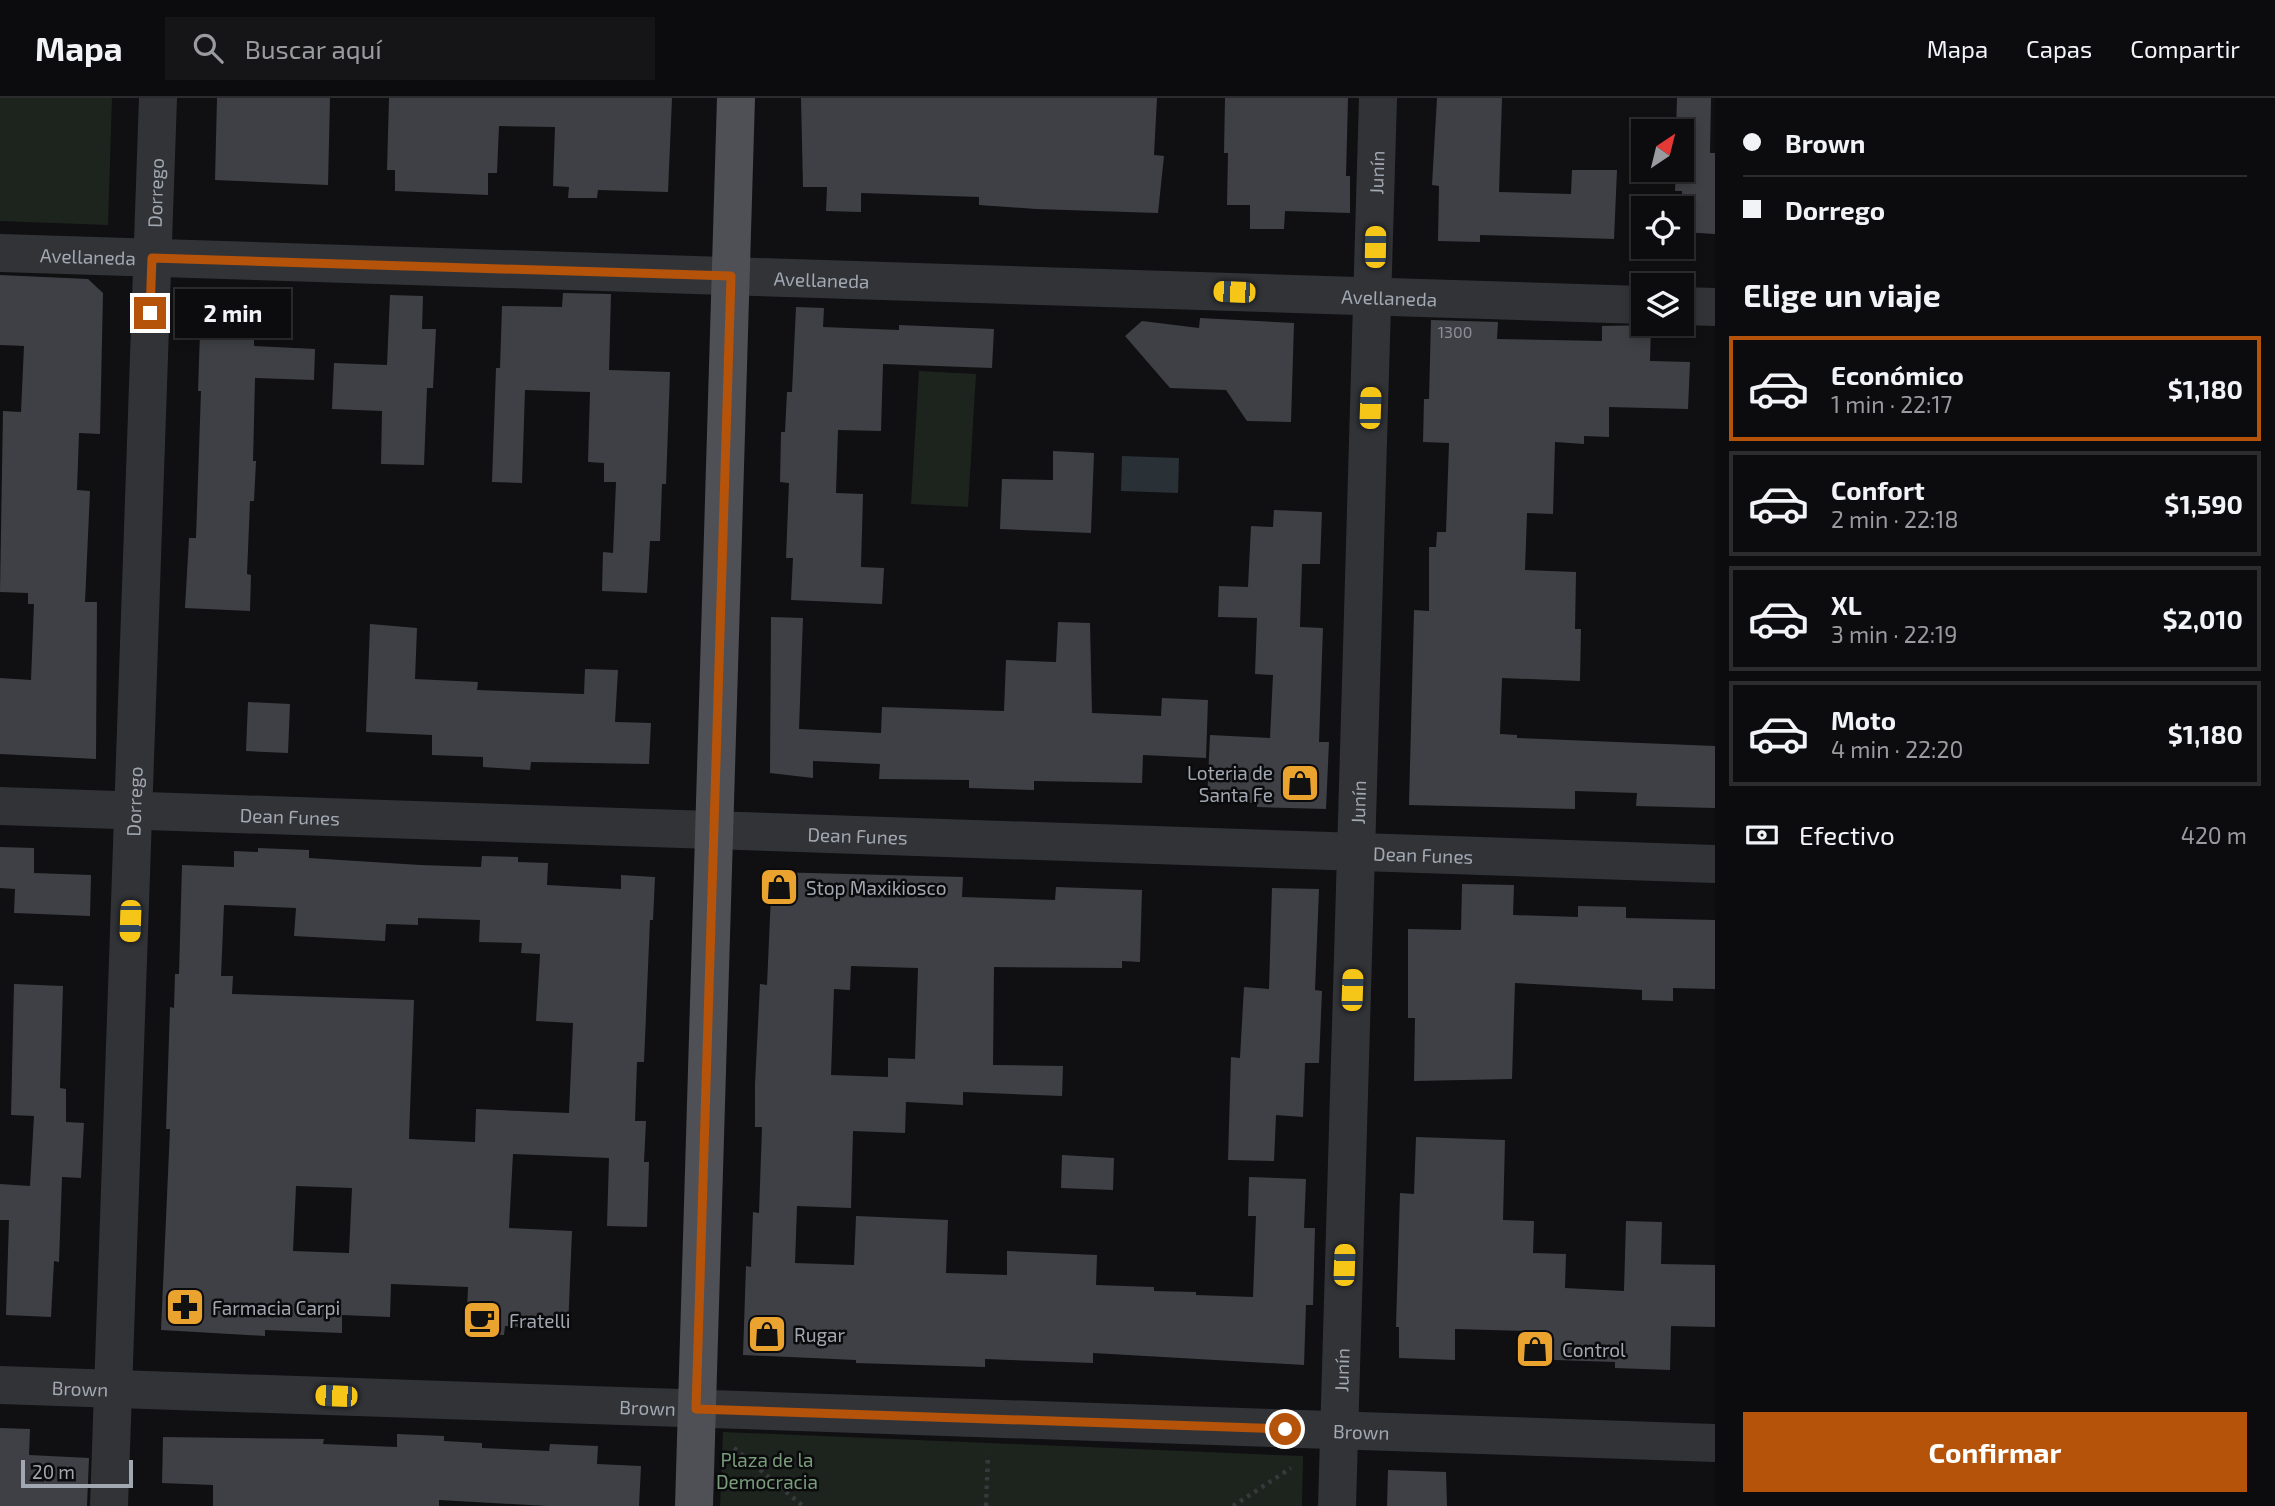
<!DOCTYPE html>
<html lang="es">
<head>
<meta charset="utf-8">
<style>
	:root { --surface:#0c0c0e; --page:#151517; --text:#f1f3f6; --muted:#9a9b9e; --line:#2c2c2e; --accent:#b45309 }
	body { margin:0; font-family:"Exo 2",sans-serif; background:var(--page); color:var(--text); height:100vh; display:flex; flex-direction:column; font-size:26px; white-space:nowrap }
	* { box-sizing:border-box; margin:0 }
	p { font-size:23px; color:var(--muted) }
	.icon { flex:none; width:38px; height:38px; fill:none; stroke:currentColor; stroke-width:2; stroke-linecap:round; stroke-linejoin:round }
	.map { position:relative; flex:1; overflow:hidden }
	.drawer { display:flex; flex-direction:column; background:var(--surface); width:560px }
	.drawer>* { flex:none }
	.top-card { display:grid; align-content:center; height:154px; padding:0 28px; background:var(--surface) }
	.needle { width:46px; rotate:35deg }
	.tools { position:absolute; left:1631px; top:21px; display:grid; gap:14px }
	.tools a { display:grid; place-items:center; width:63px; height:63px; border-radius:0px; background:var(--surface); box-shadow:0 4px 10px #0003,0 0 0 2px var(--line); font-size:35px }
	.scale { position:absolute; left:21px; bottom:18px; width:112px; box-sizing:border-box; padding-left:7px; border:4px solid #a2a8b2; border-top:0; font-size:19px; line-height:24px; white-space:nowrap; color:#a2a8b2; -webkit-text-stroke:5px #0b0b0d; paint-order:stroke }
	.end { position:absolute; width:32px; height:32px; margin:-16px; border:9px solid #b45309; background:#fff; box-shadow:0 0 0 4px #fff }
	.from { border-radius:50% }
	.bubble { position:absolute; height:49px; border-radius:0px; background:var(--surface); box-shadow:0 4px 10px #0003,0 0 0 2px var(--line); font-size:23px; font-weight:700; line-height:49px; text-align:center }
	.car { position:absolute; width:21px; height:42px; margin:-21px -10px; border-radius:9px; box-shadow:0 0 5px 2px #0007; background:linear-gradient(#f5c518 24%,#345 0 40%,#f5c518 0 76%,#345 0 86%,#f5c518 0) }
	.top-card b { display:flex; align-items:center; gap:24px; height:66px; font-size:26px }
	.top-card b+b { border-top:2px solid var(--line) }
	.top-card i { width:18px; height:18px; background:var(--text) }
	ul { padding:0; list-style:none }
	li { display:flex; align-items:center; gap:21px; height:105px; margin:0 14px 10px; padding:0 14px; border:4px solid var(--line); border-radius:0px }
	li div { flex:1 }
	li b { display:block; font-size:26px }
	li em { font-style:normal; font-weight:700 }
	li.current { border-color:var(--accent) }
	li>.icon { width:63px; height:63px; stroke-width:1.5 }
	h2 { padding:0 28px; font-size:32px; line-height:84px }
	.pay { display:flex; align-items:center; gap:18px; height:77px; padding:0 28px; font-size:26px }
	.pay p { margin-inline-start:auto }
	.primary-button { display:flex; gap:14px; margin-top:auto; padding:14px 28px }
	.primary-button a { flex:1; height:80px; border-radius:0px; background:var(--accent); color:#fff; font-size:28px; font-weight:700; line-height:80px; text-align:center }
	header { display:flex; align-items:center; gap:42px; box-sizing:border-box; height:98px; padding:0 35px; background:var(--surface); border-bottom:2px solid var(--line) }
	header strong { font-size:33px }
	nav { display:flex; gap:38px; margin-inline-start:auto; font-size:24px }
	.search { width:490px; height:63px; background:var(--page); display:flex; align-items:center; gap:18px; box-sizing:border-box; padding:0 24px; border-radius:0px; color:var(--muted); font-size:26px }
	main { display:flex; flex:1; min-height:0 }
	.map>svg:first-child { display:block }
	.green { fill:#1d241d }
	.water { fill:#293137 }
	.building { fill:#3f4045; fill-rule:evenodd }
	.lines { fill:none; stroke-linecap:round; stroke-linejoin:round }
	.path { stroke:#38393d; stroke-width:4.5; stroke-dasharray:3.5 5; stroke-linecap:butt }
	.minor { stroke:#313337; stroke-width:38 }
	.major { stroke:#4e5055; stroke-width:38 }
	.route { stroke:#b45309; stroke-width:9 }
	.labels { text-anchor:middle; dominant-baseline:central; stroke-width:5; stroke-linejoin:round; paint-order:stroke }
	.number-label { font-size:16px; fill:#898e97 }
	.street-label { font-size:19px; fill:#a2a8b2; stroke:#0b0b0d }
	.poi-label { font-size:19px; fill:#a2a8b2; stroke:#0b0b0d; text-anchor:start }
	.park-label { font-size:19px; fill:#799d7a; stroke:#0b0b0d }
</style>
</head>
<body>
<header>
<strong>Mapa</strong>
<div class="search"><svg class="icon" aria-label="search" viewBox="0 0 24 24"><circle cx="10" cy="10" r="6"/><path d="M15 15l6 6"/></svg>Buscar aquí</div>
<nav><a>Mapa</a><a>Capas</a><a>Compartir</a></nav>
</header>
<main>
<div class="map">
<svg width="1715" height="1408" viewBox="0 0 1715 1408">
	<rect width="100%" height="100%" fill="#101012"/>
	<!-- green -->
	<path class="green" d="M 0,0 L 112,0 L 108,127 L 0,123 Z
		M 919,273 L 976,276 L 968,409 L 911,406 Z
		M 723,1334 L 1303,1358 L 1302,1408 L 720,1408 Z"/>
	<!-- water -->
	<path class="water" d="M 1122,358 L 1179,360 L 1178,395 L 1121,393 Z"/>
	<!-- building -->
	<path class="building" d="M 217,0 L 330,0 L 328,87 L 215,82 Z
		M 389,0 L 672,0 L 668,94 L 598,92 L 597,100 L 568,100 L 569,89 L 553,88 L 555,29 L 499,28 L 497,75 L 488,75 L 488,97 L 395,93 L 395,72 L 387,72 Z
		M 801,0 L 1157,0 L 1154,57 L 1164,58 L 1158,115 L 1036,111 L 979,107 L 979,99 L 861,95 L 861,114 L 826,113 L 827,89 L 803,89 Z
		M 1225,0 L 1348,0 L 1346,78 L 1350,78 L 1350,115 L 1285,113 L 1284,131 L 1250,131 L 1250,107 L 1227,107 L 1228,55 L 1224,55 Z
		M 1437,0 L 1502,0 L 1499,94 L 1571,96 L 1572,72 L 1617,72 L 1614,141 L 1480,137 L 1480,144 L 1438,143 L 1439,88 L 1432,87 Z
		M 1677,0 L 1711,0 L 1710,55 L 1715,55 L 1715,136 L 1682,134 L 1682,93 L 1675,93 L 1676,72 L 1682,72 L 1682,33 L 1676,33 Z
		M 0,177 L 88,181 L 103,195 L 100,336 L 79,335 L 77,392 L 90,393 L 85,504 L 97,504 L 96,661 L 0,656 L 0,580 L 31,582 L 34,506 L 28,506 L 28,495 L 0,494 L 3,313 L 21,314 L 24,248 L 0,247 Z
		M 563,195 L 611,196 L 609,272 L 670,274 L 666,386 L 662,386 L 660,443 L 650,443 L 647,495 L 602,493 L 603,454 L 613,455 L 616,384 L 604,384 L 604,365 L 588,364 L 590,294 L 525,292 L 522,385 L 492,384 L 496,270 L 500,270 L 502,208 L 562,209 Z
		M 390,197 L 423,198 L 422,231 L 436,231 L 433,290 L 427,290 L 424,367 L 381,366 L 382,313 L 332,311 L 334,265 L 387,267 Z
		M 796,209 L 824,210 L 823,229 L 899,232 L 899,227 L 994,231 L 992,270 L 883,266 L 881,333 L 838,332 L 836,395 L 863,396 L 861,469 L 884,470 L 882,506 L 791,502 L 793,460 L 786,460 L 789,385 L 780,384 L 781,334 L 785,334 L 787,294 L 792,294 Z
		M 1200,220 L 1294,225 L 1291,324 L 1247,323 L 1226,292 L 1170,290 L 1125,238 L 1142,223 L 1199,230 Z
		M 1431,222 L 1498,224 L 1497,241 L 1602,243 L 1602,228 L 1651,227 L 1650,263 L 1690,264 L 1688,311 L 1609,309 L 1609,339 L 1584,338 L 1584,346 L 1555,344 L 1553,416 L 1527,415 L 1525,472 L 1576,474 L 1575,531 L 1581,531 L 1580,583 L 1502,580 L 1500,636 L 1517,637 L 1517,640 L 1715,648 L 1715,710 L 1636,708 L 1637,695 L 1575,693 L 1575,711 L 1409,707 L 1414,512 L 1429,513 L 1429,449 L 1436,449 L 1437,434 L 1446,434 L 1449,345 L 1423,344 L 1424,301 L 1429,301 Z
		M 200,234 L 254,236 L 254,248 L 315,251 L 314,282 L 255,280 L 253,363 L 256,363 L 254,403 L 250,403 L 247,476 L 251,477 L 250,513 L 185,510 L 189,440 L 196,440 L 201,293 L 198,293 Z
		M 1053,353 L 1094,355 L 1091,435 L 1000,431 L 1002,381 L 1053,382 Z
		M 1274,412 L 1322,414 L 1320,466 L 1302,466 L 1300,529 L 1323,530 L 1319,644 L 1329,644 L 1326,711 L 1257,709 L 1257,705 L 1207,703 L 1210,637 L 1270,640 L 1273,577 L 1255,576 L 1257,520 L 1218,519 L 1219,488 L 1248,489 L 1251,428 L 1273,429 Z
		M 771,519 L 803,520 L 799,631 L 881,635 L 882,609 L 1004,613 L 1006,562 L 1056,564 L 1058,524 L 1090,525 L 1092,615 L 1161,618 L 1162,600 L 1208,602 L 1206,660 L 1143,657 L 1142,685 L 1034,683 L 1034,692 L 969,690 L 969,682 L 879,681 L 880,666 L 813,663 L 813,680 L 770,675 Z
		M 370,526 L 417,530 L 415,581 L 478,584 L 477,592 L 584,596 L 585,571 L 618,572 L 615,624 L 651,625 L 649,666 L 531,664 L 530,672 L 483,669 L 483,659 L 432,657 L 432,637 L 366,634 Z
		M 248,604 L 290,606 L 288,655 L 246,653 Z
		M 0,749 L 34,750 L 34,775 L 91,777 L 90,818 L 14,815 L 15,791 L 0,790 Z
		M 258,750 L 309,752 L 309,760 L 420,767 L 481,769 L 482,758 L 518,759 L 518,764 L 548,765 L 547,787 L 621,791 L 621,777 L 655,779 L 653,822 L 650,822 L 644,964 L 637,964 L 635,1023 L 646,1023 L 644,1064 L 649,1064 L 647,1129 L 607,1128 L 609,1060 L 513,1056 L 509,1130 L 572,1133 L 568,1231 L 505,1228 L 504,1237 L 466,1236 L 468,1189 L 391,1186 L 390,1219 L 342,1217 L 342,1235 L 265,1232 L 265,1238 L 161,1232 L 170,1031 L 166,1031 L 170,909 L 174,910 L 175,876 L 179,876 L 182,767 L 234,769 L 234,753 L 258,754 ZM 224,807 L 296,810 L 294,838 L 385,843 L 386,826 L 418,827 L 418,820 L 480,822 L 479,844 L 522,845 L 521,855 L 540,856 L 536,923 L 573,925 L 569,1015 L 476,1011 L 475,1044 L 409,1041 L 414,902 L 232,896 L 233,878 L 221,878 ZM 296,1088 L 352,1090 L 349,1155 L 293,1153 Z
		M 772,774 L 963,779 L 962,799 L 1055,802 L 1056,789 L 1142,792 L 1140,864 L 1122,863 L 1122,870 L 994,869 L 993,967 L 1063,968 L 1062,998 L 963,994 L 963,1007 L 906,1004 L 905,1035 L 853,1033 L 851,1110 L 797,1108 L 795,1165 L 854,1167 L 856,1118 L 948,1122 L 946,1175 L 1007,1177 L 1007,1153 L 1097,1157 L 1096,1187 L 1154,1189 L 1154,1193 L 1196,1194 L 1196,1197 L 1253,1199 L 1256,1118 L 1248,1118 L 1249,1079 L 1306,1081 L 1304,1130 L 1315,1130 L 1313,1207 L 1306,1207 L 1304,1267 L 1093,1255 L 1093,1265 L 985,1261 L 985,1269 L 856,1265 L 856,1262 L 743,1257 L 746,1168 L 751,1169 L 753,1114 L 759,1115 L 762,1029 L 755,1029 L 755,986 L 760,886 L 767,887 ZM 851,868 L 918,870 L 915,961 L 888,960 L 888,979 L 831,977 L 834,891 L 850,892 Z
		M 1462,786 L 1514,787 L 1513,817 L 1578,819 L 1578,808 L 1626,809 L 1626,820 L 1715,822 L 1715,891 L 1673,890 L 1673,903 L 1642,902 L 1642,892 L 1515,885 L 1512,981 L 1414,983 L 1415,920 L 1408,920 L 1408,831 L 1461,832 Z
		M 1272,790 L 1319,791 L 1315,892 L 1322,893 L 1319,965 L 1305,965 L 1303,1019 L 1276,1017 L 1274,1063 L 1228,1062 L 1231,959 L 1240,960 L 1244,889 L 1269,891 Z
		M 14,886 L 63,888 L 60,990 L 66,991 L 66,1024 L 84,1025 L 81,1080 L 62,1079 L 59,1164 L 54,1163 L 51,1219 L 6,1217 L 9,1122 L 0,1122 L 0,1086 L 30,1088 L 34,1018 L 11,1017 Z
		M 1416,1039 L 1505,1042 L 1503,1122 L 1534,1123 L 1533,1155 L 1566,1156 L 1565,1190 L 1624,1193 L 1626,1123 L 1662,1124 L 1661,1166 L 1715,1167 L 1715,1229 L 1671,1228 L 1670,1272 L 1615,1270 L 1615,1264 L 1526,1261 L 1527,1233 L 1455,1231 L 1455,1262 L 1399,1260 L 1399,1229 L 1396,1229 L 1400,1095 L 1414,1096 Z
		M 1062,1057 L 1114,1060 L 1113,1092 L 1061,1090 Z
		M 0,1330 L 30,1331 L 29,1357 L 89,1360 L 87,1408 L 0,1408 Z
		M 397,1336 L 444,1338 L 444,1343 L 482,1345 L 482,1350 L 549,1353 L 550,1346 L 598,1348 L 597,1366 L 641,1368 L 639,1408 L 547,1408 L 439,1402 L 439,1408 L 213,1408 L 213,1387 L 162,1385 L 163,1339 L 324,1341 L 323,1346 L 397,1349 Z
		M 1388,1372 L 1446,1374 L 1447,1408 L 1387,1408 Z"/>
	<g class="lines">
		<!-- path -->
		<path class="path" d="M 734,1350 L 803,1408
			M 986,1408 L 988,1357
			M 1233,1408 L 1291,1370"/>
		<!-- minor -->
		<g class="minor">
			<path id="s1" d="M 0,155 L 1643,207"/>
			<path d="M 1682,208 L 1715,209"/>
			<path id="s2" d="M 0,708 L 1715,766"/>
			<path id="s3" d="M 0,1287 L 1715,1345"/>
			<path id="s4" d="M 109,1408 L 158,0"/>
			<path id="s5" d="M 1337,1408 L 1378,0"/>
		</g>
		<!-- major -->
		<path class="major" d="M 694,1408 L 736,0"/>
	</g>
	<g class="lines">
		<!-- route -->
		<path class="route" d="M 150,215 L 152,160 L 731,178 L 696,1311 L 1285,1331"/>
	</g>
	<!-- icons -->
	<defs>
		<g id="shop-square" transform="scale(2.0125)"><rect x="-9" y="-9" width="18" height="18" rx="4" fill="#eba32f" stroke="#0b0b0d"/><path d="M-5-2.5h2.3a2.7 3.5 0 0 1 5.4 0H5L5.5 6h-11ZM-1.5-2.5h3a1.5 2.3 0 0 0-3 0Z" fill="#111"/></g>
		<g id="pharmacy-square" transform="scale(2.0125)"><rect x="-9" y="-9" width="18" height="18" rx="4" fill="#eba32f" stroke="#0b0b0d"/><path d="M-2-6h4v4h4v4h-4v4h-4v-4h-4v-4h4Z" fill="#111"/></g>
		<g id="cafe-square" transform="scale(2.0125)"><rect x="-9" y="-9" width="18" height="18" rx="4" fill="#eba32f" stroke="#0b0b0d"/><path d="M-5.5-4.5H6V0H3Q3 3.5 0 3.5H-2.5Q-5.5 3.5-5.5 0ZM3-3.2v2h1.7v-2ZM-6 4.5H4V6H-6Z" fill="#111"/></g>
	</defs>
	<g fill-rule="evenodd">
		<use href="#shop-square" x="1300" y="685"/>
		<use href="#shop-square" x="779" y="789"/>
		<use href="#pharmacy-square" x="185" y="1209"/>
		<use href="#cafe-square" x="482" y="1222"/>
		<use href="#shop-square" x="767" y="1236"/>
		<use href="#shop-square" x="1535" y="1251"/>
	</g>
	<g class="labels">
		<!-- number labels -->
		<g class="number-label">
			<text x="1455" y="233">1300</text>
		</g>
		<!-- street labels -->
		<g class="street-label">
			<text stroke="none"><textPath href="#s5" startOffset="1334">Junín</textPath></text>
			<text stroke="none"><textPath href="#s4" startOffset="1314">Dorrego</textPath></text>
			<text stroke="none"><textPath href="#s1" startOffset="88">Avellaneda</textPath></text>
			<text stroke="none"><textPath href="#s1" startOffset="822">Avellaneda</textPath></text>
			<text stroke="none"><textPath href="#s1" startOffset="1390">Avellaneda</textPath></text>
			<text stroke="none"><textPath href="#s4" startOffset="705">Dorrego</textPath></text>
			<text stroke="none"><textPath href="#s5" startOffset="704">Junín</textPath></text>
			<text stroke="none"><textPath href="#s2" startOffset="290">Dean Funes</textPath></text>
			<text stroke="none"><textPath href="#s2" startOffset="858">Dean Funes</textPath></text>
			<text stroke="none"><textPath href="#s2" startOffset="1424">Dean Funes</textPath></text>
			<text stroke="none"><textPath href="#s5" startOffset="136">Junín</textPath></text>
			<text stroke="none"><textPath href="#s3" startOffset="80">Brown</textPath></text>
			<text stroke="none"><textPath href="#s3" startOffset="648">Brown</textPath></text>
			<text stroke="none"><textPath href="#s3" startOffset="1362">Brown</textPath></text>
		</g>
		<!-- poi labels -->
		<g class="poi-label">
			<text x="1273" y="674" text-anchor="end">Loteria de<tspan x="1273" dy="22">Santa Fe</tspan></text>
			<text x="806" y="789">Stop Maxikiosco</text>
			<text x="212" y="1209">Farmacia Carpi</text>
			<text x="509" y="1222">Fratelli</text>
			<text x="794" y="1236">Rugar</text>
			<text x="1562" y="1251">Control</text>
		</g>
		<!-- park labels -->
		<g class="park-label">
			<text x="767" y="1361">Plaza de la<tspan x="767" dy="22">Democracia</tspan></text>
		</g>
	</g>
</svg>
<div class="tools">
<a><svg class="needle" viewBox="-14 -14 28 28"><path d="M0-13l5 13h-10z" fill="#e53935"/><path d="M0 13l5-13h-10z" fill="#9a9b9e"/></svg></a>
<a><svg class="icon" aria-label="locate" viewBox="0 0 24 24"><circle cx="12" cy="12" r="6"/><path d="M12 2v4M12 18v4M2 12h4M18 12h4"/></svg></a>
<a><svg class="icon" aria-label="layers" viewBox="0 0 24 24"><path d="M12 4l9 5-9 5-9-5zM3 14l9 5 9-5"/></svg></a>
</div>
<div class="scale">20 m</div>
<i class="end from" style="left:1285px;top:1331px"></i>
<i class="end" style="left:150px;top:215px"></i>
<div class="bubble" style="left:175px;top:191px;width:116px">2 min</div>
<i class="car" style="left:1375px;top:149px;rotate:1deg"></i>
<i class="car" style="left:1234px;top:194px;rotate:272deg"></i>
<i class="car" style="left:1370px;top:310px;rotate:2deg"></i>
<i class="car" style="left:130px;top:823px;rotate:182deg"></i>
<i class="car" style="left:1352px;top:892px;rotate:2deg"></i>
<i class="car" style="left:1344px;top:1167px;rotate:2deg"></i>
<i class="car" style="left:336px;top:1298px;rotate:272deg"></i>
</div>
<section class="drawer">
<div class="top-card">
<b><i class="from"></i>Brown</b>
<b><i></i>Dorrego</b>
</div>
<h2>Elige un viaje</h2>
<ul>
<li class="current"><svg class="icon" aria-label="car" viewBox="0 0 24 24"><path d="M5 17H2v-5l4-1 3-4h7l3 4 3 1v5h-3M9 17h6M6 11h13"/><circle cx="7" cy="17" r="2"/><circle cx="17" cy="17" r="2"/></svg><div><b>Económico</b><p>1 min · 22:17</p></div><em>$1,180</em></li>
<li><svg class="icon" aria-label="car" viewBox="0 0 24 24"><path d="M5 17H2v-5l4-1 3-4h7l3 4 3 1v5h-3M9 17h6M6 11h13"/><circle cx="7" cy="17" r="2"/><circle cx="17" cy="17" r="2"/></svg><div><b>Confort</b><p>2 min · 22:18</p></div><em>$1,590</em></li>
<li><svg class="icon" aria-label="car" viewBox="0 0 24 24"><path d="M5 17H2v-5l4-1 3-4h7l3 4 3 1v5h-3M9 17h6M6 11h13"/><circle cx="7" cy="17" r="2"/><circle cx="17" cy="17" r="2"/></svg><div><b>XL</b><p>3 min · 22:19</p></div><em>$2,010</em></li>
<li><svg class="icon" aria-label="car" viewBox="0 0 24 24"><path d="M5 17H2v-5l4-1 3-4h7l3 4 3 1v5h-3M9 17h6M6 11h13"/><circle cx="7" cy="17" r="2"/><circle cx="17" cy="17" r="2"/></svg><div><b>Moto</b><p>4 min · 22:20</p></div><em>$1,180</em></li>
</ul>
<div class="pay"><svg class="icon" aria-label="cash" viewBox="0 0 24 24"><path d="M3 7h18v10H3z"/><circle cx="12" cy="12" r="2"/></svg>Efectivo<p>420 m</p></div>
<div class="primary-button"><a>Confirmar</a></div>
</section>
</main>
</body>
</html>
